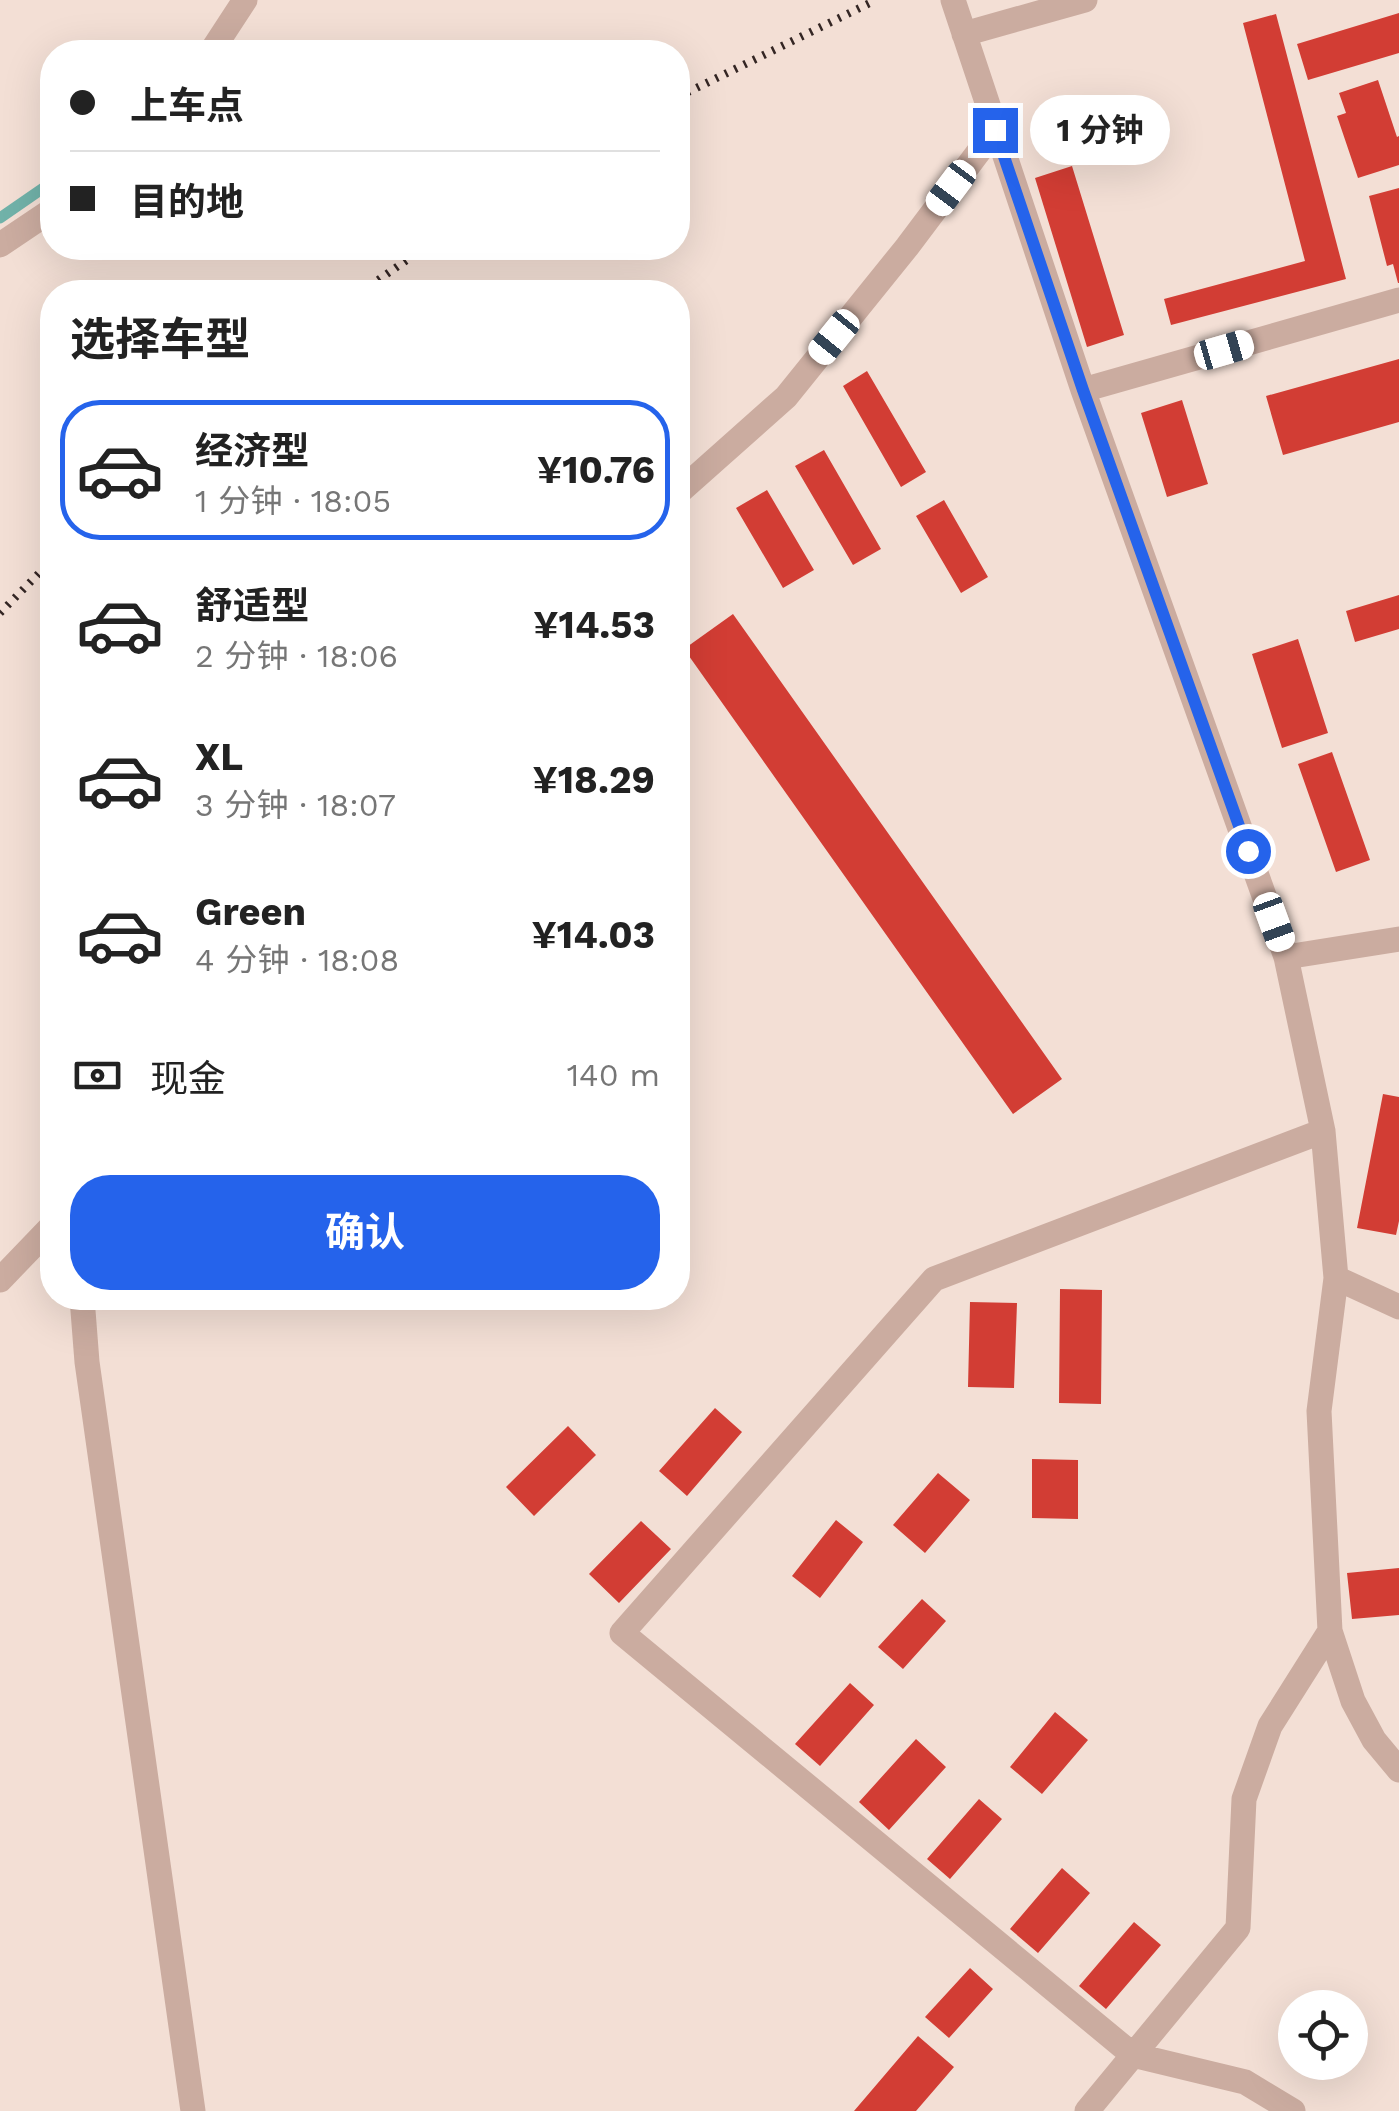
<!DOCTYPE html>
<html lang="zh">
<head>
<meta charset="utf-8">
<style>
	:root { --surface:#fff; --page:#f2f2f2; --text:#222; --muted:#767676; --line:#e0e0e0; --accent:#2563eb }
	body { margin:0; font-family:"Work Sans","Noto Sans SC",sans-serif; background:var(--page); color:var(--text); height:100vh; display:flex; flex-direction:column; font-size:38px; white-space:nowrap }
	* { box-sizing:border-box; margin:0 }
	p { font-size:32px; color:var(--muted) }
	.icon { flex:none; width:55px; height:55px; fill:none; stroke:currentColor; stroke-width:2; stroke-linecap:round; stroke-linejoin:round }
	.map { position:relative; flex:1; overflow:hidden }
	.details { position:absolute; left:40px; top:280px; width:650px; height:1030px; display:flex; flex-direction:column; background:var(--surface); border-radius:40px; box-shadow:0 10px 40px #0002 }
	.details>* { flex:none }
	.hud { position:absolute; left:40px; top:40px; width:650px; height:220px; border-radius:40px; box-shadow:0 10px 40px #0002; display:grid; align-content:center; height:220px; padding:0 30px; background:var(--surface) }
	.controls { position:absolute; left:1278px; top:1990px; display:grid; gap:20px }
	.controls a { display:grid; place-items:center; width:90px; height:90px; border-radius:50%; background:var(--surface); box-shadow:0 10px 40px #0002; font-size:50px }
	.end { position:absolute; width:45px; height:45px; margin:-22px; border:12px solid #2563eb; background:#fff; box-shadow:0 0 0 5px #fff }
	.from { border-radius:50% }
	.bubble { position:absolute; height:70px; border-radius:35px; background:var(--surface); box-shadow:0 10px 40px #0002; font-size:32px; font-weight:700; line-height:70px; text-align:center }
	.car { position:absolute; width:30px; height:60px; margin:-30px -15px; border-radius:12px; box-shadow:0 0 8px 2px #0007; background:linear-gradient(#fff 24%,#345 0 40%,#fff 0 76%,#345 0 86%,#fff 0) }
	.hud b { display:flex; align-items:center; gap:35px; height:95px; font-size:38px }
	.hud b+b { border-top:2px solid var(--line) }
	.hud i { width:25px; height:25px; background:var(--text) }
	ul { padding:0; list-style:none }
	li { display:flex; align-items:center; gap:30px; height:140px; margin:0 20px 15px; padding:0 10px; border:5px solid transparent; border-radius:40px }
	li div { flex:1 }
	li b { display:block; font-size:38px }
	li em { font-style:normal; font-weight:700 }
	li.on { border-color:var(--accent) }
	li>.icon { width:90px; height:90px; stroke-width:1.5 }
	h2 { padding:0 30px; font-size:45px; line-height:120px }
	.pay { display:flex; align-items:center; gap:25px; height:110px; padding:0 30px; font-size:38px }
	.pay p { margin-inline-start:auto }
	.button { display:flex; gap:20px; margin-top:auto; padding:20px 30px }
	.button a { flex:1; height:115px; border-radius:40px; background:var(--accent); color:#fff; font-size:40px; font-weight:700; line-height:115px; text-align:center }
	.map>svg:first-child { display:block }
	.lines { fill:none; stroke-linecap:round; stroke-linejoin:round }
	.stream { stroke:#71b2a9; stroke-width:11 }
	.building { fill:#d23d34 }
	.minor { stroke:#cbaca0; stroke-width:25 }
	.rail { stroke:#342624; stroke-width:8; stroke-dasharray:2.5 8; stroke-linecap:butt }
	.route { stroke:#2563eb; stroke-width:12 }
</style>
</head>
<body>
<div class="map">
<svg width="1399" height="2111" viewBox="0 0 1399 2111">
	<rect width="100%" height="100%" fill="#f3dfd5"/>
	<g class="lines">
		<!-- stream -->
		<path class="stream" d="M 0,218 L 52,182"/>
	</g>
	<!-- building -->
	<path class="building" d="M 1399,13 L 1399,53 L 1308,80 L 1297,44 Z
		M 1276,14 L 1346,279 L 1171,325 L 1164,299 L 1305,261 L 1243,23 Z
		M 1378,80 L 1397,137 L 1399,136 L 1399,165 L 1358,178 L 1337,116 L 1346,113 L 1339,93 Z
		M 1072,166 L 1124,335 L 1087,347 L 1035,178 Z
		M 1399,188 L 1399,283 L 1398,283 L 1393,264 L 1387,266 L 1369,196 Z
		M 1399,359 L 1399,422 L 1283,455 L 1266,396 Z
		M 867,371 L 926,472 L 901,487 L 843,386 Z
		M 1182,400 L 1208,484 L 1167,497 L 1141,413 Z
		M 824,450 L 881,549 L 853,565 L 795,466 Z
		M 767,490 L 814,570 L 783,588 L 736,508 Z
		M 944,500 L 988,577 L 961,593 L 916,516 Z
		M 1399,595 L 1399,629 L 1355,642 L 1346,611 Z
		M 733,614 L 1062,1079 L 1013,1114 L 684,649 Z
		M 1298,639 L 1328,733 L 1282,748 L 1252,654 Z
		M 1332,752 L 1370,860 L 1336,872 L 1298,764 Z
		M 1383,1094 L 1399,1097 L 1399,1221 L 1396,1235 L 1357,1228 Z
		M 1060,1289 L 1102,1290 L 1101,1404 L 1059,1403 Z
		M 970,1302 L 1017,1303 L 1014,1388 L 968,1387 Z
		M 715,1408 L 742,1432 L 687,1496 L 659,1471 Z
		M 568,1426 L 596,1455 L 534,1516 L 506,1487 Z
		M 1032,1459 L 1078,1460 L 1078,1519 L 1032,1518 Z
		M 938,1473 L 970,1500 L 925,1553 L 893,1525 Z
		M 836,1520 L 863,1542 L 820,1598 L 792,1576 Z
		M 641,1521 L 671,1549 L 619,1603 L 589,1574 Z
		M 1399,1568 L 1399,1615 L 1352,1619 L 1347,1573 Z
		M 922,1599 L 946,1621 L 903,1669 L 878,1647 Z
		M 850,1683 L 874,1705 L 820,1766 L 795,1744 Z
		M 1055,1712 L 1088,1740 L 1042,1794 L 1010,1767 Z
		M 916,1739 L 946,1767 L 889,1830 L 859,1802 Z
		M 979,1799 L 1002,1819 L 950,1879 L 927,1859 Z
		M 1062,1868 L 1090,1893 L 1038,1953 L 1010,1929 Z
		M 1134,1922 L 1161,1945 L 1106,2009 L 1079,1986 Z
		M 970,1968 L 993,1989 L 949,2038 L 925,2017 Z
		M 918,2036 L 954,2067 L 916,2111 L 854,2111 Z"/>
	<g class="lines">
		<!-- minor -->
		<path class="minor" d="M 953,0 L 1083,390 L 1286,957 L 1399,939
			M 964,34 L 1085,0
			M 211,52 L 245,0
			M 0,245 L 52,210
			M 1083,390 L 1399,300
			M 678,493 L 786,397 L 907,247 L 995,130
			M 1336,1278 L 1399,1307
			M 0,1280 L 52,1226
			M 82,1298 L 87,1362 L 193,2111
			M 1330,1631 L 1353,1701 L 1374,1740 L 1399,1770
			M 1087,2111 L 1238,1928 L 1244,1799 L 1270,1726 L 1330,1631 L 1319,1411 L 1336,1278 L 1323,1131 L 1286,957
			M 1293,2111 L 1245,2082 L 1133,2055 L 622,1633 L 934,1279 L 1323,1131"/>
		<!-- rail -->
		<path class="rail" d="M 678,97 L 876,0
			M 361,292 L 424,248
			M 0,613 L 52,560"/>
	</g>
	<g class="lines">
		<!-- route -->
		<path class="route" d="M 995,130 L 1083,390 L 1248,851"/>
	</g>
</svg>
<div class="controls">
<a><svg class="icon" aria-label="locate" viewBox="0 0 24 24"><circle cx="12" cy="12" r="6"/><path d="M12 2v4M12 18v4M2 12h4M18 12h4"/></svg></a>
</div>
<i class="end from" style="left:1248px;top:851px"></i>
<i class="end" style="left:995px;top:130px"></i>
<div class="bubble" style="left:1030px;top:95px;width:140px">1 分钟</div>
<i class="car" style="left:951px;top:188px;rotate:217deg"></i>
<i class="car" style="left:834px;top:337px;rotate:219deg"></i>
<i class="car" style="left:1224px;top:350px;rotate:74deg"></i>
<i class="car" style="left:1274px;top:922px;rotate:160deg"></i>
<div class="hud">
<b><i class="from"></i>上车点</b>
<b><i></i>目的地</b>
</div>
<section class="details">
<h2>选择车型</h2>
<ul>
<li class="on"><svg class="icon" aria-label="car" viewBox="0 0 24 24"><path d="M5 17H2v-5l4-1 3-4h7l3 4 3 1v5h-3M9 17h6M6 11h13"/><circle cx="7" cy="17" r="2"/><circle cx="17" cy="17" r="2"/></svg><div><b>经济型</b><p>1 分钟 · 18:05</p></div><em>¥10.76</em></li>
<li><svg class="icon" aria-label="car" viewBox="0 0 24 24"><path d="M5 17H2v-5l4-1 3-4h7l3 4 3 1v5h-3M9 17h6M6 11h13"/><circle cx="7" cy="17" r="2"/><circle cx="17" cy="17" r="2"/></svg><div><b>舒适型</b><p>2 分钟 · 18:06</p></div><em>¥14.53</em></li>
<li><svg class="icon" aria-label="car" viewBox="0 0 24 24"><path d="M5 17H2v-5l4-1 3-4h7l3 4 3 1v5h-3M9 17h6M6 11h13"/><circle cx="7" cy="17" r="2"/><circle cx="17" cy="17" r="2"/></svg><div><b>XL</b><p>3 分钟 · 18:07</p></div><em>¥18.29</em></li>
<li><svg class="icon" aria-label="car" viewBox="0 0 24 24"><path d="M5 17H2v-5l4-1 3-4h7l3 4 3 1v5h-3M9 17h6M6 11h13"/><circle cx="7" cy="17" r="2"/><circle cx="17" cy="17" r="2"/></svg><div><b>Green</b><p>4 分钟 · 18:08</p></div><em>¥14.03</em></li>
</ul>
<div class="pay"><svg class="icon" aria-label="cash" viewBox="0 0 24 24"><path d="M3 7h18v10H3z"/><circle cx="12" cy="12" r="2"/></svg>现金<p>140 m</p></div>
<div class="button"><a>确认</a></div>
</section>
</div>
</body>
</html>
